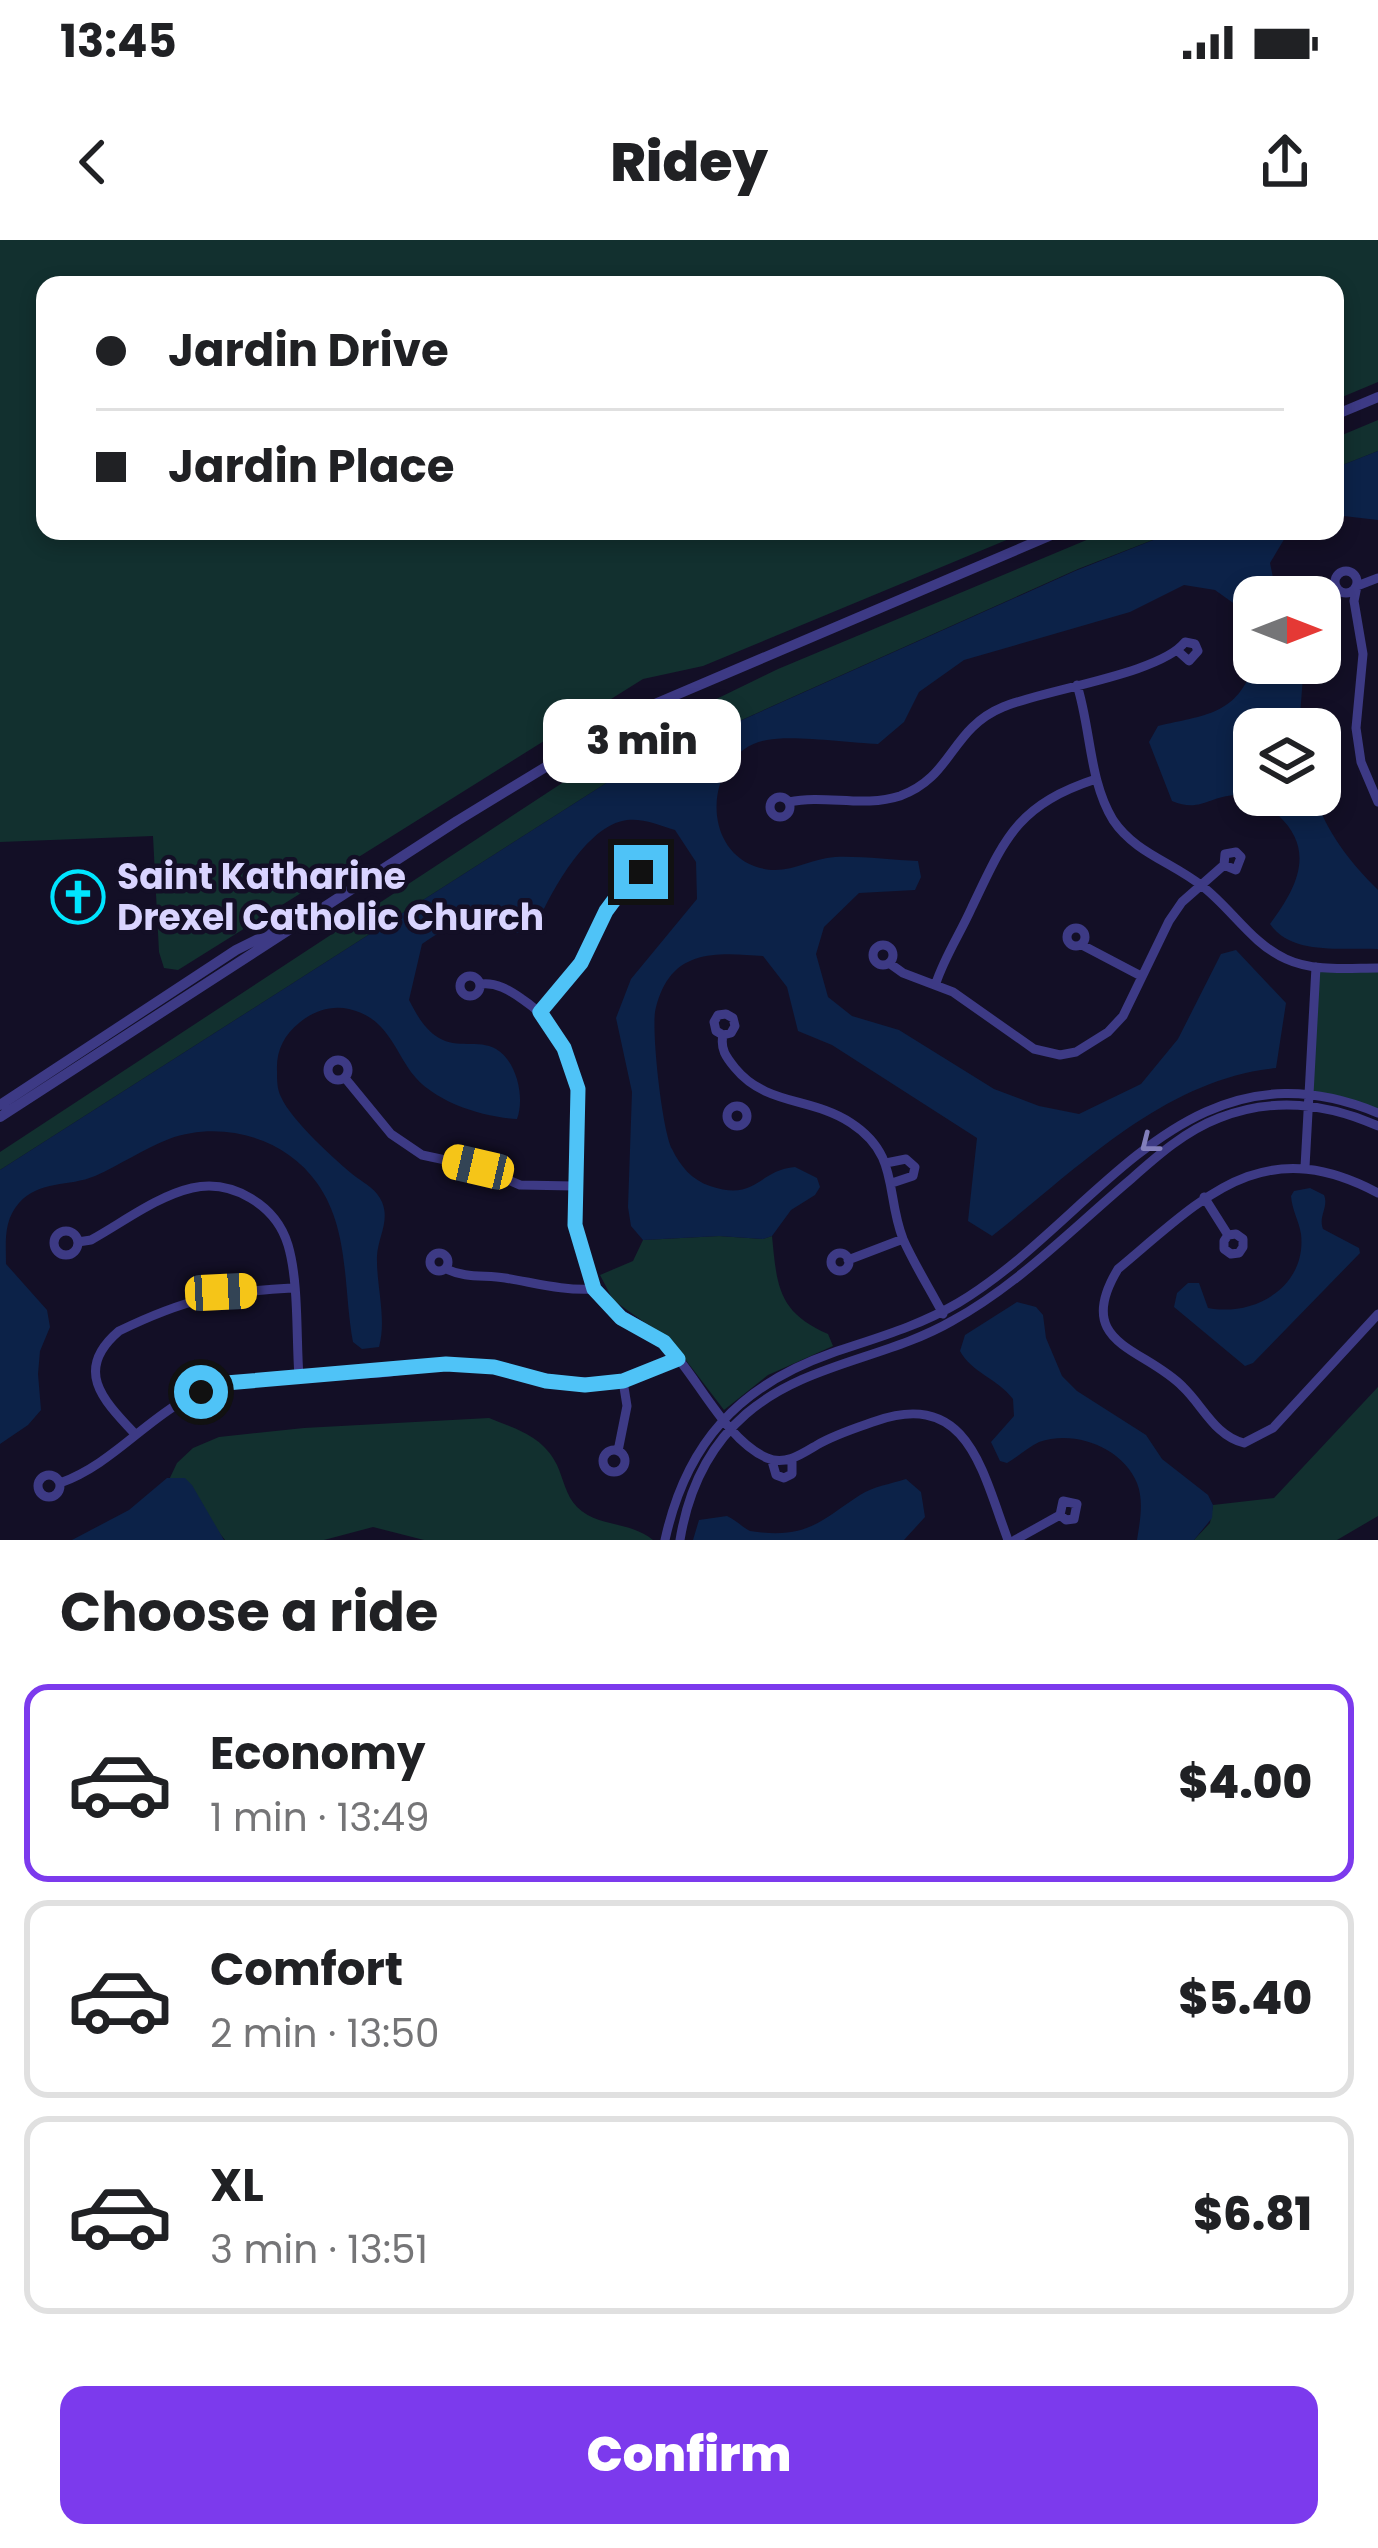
<!DOCTYPE html>
<html lang="en">
<head>
<meta charset="utf-8">
<style>
	:root { --surface:#fff; --page:#f6f6f6; --text:#202124; --muted:#757577; --line:#e0e0e0; --accent:#7c3aed }
	body { margin:0; font-family:Poppins,sans-serif; background:var(--page); color:var(--text); height:100vh; display:flex; flex-direction:column; font-size:45px; white-space:nowrap }
	* { box-sizing:border-box; margin:0 }
	p { font-size:39px; color:var(--muted) }
	.icon { flex:none; width:66px; height:66px; fill:none; stroke:currentColor; stroke-width:2; stroke-linecap:round; stroke-linejoin:round }
	.map { position:relative; height:1300px; overflow:hidden }
	.sheet { display:flex; flex-direction:column; background:var(--surface); flex:1 }
	.sheet>* { flex:none }
	.hud { position:absolute; left:36px; top:36px; width:1308px; height:264px; border-radius:24px; box-shadow:0 6px 18px #0003; display:grid; align-content:center; height:264px; padding:0 60px; background:var(--surface) }
	.needle { width:78px; rotate:90deg }
	.tools { position:absolute; left:1233px; top:336px; display:grid; gap:24px }
	.tools a { display:grid; place-items:center; width:108px; height:108px; border-radius:24px; background:var(--surface); box-shadow:0 6px 18px #0003; font-size:60px }
	.end { position:absolute; width:54px; height:54px; margin:-27px; border:15px solid #4fc3f7; background:#111; box-shadow:0 0 0 6px #111 }
	.from { border-radius:50% }
	.bubble { position:absolute; height:84px; border-radius:24px; background:var(--surface); box-shadow:0 6px 18px #0003; font-size:39px; font-weight:800; line-height:84px; text-align:center }
	.car { position:absolute; width:36px; height:72px; margin:-36px -18px; border-radius:15px; box-shadow:0 0 9px 3px #0007; background:linear-gradient(#f5c518 24%,#345 0 40%,#f5c518 0 76%,#345 0 86%,#f5c518 0) }
	.hud b { display:flex; align-items:center; gap:42px; height:114px; font-size:45px }
	.hud b+b { border-top:3px solid var(--line) }
	.hud i { width:30px; height:30px; background:var(--text) }
	ul { padding:0; list-style:none }
	li { display:flex; align-items:center; gap:36px; height:198px; margin:0 24px 18px; padding:0 36px; border:6px solid var(--line); border-radius:24px }
	li div { flex:1 }
	li b { display:block; font-size:45px }
	li em { font-style:normal; font-weight:800 }
	li.selected { border-color:var(--accent) }
	li>.icon { width:108px; height:108px; stroke-width:1.5 }
	h2 { padding:0 60px; font-size:54px; line-height:144px }
	.action { display:flex; gap:24px; margin-top:auto; padding:24px 60px }
	.action a { flex:1; height:138px; border-radius:24px; background:var(--accent); color:#fff; font-size:48px; font-weight:800; line-height:138px; text-align:center }
	.status { display:flex; justify-content:space-between; align-items:center; height:84px; padding:0 60px; background:var(--surface); direction:ltr }
	.status svg { height:33px; fill:currentColor }
	header { display:flex; justify-content:space-between; align-items:center; height:156px; padding:0 60px; background:var(--surface); font-size:54px; font-weight:800 }
	.map>svg:first-child { display:block }
	.green { fill:#12302f }
	.water { fill:#0c2248 }
	.lines { fill:none; stroke-linecap:round; stroke-linejoin:round }
	.minor { stroke:#3d3a85; stroke-width:9 }
	.tertiary { stroke:#3d3a85; stroke-width:10 }
	.oneway { stroke:#837fbc }
	.route { stroke:#4fc3f7; stroke-width:15 }
	.labels { text-anchor:middle; dominant-baseline:central; stroke-width:9; stroke-linejoin:round; paint-order:stroke }
	.poi-label { font-size:36px; font-weight:bold; fill:#d9d4ff; stroke:#130f26; text-anchor:start }
</style>
</head>
<body>
<div class="status"><b>13:45</b><svg viewBox="0 0 49 12"><path d="M0 12V9h3v3zM5 12V6h3v6zM10 12V3h3v9zM15 12V0h3v12zM26 1h20v11H26zM47 4h2v5h-2z"/></svg></div>
<header><svg class="icon" aria-label="back" viewBox="0 0 24 24"><path d="M15 5l-7 7 7 7"/></svg>Ridey<svg class="icon" aria-label="share" viewBox="0 0 24 24"><path d="M12 15V3M7 8l5-5 5 5M5 13v7h14v-7"/></svg></header>
<div class="map">
<svg width="1378" height="1300" viewBox="0 0 1378 1300">
	<rect width="100%" height="100%" fill="#130f26"/>
	<!-- green -->
	<path class="green" d="M 0,0 L 1378,0 L 1378,142 L 1335,160 L 1335,45 L 45,45 L 45,291 L 1028,291 L 703,426 L 643,439 L 178,730 L 164,728 L 159,712 L 153,596 L 0,602 Z
		M 1378,180 L 1378,211 L 1335,228 L 1335,198 Z
		M 1108,291 L 1176,291 L 1078,329 L 619,535 L 0,930 L 0,912 L 614,509 L 778,429 Z
		M 1316,727 L 1378,728 L 1378,869 L 1310,856 Z
		M 719,996 L 763,999 L 772,996 C 777,1047 778,1072 828,1094 L 833,1106 L 768,1135 L 724,1170 L 672,1102 L 613,1060 L 600,1035 L 633,1021 L 643,1000 Z
		M 1378,1147 L 1378,1276 L 1337,1300 L 1194,1300 L 1210,1283 L 1213,1265 L 1274,1258 Z
		M 489,1178 C 516,1189 543,1196 557,1225 C 563,1238 566,1256 577,1267 C 598,1288 628,1280 653,1300 L 424,1300 L 373,1287 L 324,1300 L 225,1300 L 210,1281 L 192,1246 L 168,1242 L 177,1223 L 193,1208 L 219,1197 L 304,1188 Z"/>
	<!-- water -->
	<path class="water" d="M 1378,211 L 1378,280 L 1335,275 L 1335,228 Z
		M 1176,291 L 1289,291 L 1270,323 L 1277,357 L 1254,357 L 1254,398 L 1236,365 L 1215,350 L 1184,345 L 1130,372 L 964,420 L 919,452 L 904,482 L 878,504 C 848,503 794,495 767,500 C 708,510 697,604 754,626 C 786,638 806,619 835,617 C 862,616 891,620 918,621 L 921,637 L 915,650 L 859,653 L 824,687 L 816,714 L 828,757 L 852,776 L 899,790 L 994,849 L 1039,866 L 1079,874 L 1141,844 L 1178,799 L 1221,714 L 1236,710 L 1286,763 L 1276,828 C 1164,839 1077,929 992,996 L 968,981 L 977,898 L 832,805 L 798,791 L 787,747 L 763,716 C 733,714 690,708 669,738 C 662,747 657,761 655,772 C 652,796 662,888 672,909 C 680,926 692,940 710,946 C 757,962 758,930 795,927 L 817,938 L 820,947 L 815,955 L 791,970 L 772,996 L 763,999 L 719,996 L 643,1000 L 631,986 L 628,967 L 632,852 L 616,778 L 631,739 L 697,659 L 696,622 L 675,590 C 660,585 642,578 627,580 C 586,585 549,655 535,689 C 514,699 499,685 477,683 C 457,680 438,693 422,704 L 409,760 C 417,775 424,789 439,798 C 457,809 478,799 496,809 C 517,821 525,858 517,879 C 482,877 433,862 411,832 C 393,806 385,777 349,769 C 331,765 313,771 299,783 C 284,795 276,811 277,831 C 277,840 277,849 281,857 C 291,880 336,921 356,937 C 367,945 376,949 382,962 C 390,981 378,997 377,1016 C 376,1045 387,1078 379,1107 L 362,1109 L 353,1102 C 343,1048 350,989 317,943 C 285,897 221,880 169,899 C 143,909 120,925 95,936 C 69,947 39,940 19,963 C 3,981 6,1003 6,1024 L 47,1070 L 50,1087 L 40,1111 L 38,1134 L 41,1170 L 28,1185 L 0,1204 L 0,930 L 619,535 L 1075,331 Z
		M 1254,423 L 1304,423 L 1299,489 L 1254,489 L 1254,555 L 1314,555 C 1328,594 1349,621 1378,650 L 1378,709 C 1343,707 1292,716 1270,684 C 1296,649 1317,611 1278,575 C 1268,565 1251,554 1236,555 C 1209,556 1200,573 1172,561 L 1149,502 L 1158,486 C 1203,475 1238,476 1254,423 Z
		M 1310,948 L 1324,955 C 1329,967 1318,976 1323,989 L 1359,1008 L 1360,1013 L 1253,1123 L 1245,1126 L 1174,1067 L 1177,1053 L 1188,1043 L 1199,1043 L 1208,1068 C 1254,1077 1307,1047 1301,994 C 1299,981 1292,970 1291,956 L 1294,951 Z
		M 1017,1062 L 1036,1067 L 1043,1075 L 1046,1098 L 1062,1136 L 1077,1151 L 1146,1195 L 1162,1219 L 1208,1255 L 1213,1265 L 1212,1278 L 1194,1300 L 1137,1300 C 1140,1281 1144,1261 1137,1243 C 1123,1208 1075,1189 1039,1202 C 1028,1207 1018,1217 1007,1223 L 1000,1221 L 991,1202 L 1014,1176 L 1013,1159 C 998,1139 971,1132 960,1111 L 965,1095 Z
		M 167,1238 L 185,1238 L 192,1245 L 224,1300 L 72,1300 L 129,1270 Z
		M 906,1239 L 921,1252 L 925,1277 L 904,1300 L 693,1300 L 699,1280 L 727,1276 C 736,1280 742,1287 750,1291 C 808,1300 821,1280 860,1255 C 874,1246 891,1244 906,1239 Z"/>
	<g class="lines">
		<!-- minor -->
		<path class="minor" d="M1335 342a11 11 0 1 1 22 0a11 11 0 1 1-22 0Z
			M 1378,338 L 1357,346 L 1354,361 L 1363,414 L 1356,488 L 1361,522 L 1378,562
			M 1077,445 C 1091,489 1089,541 1113,580 C 1135,613 1172,622 1202,646 C 1231,668 1252,704 1286,719 C 1314,732 1348,728 1378,728
			M770 567a10 10 0 1 1 20 0a10 10 0 1 1-20 0Z
			M 789,562 C 825,554 863,568 900,556 C 953,537 950,489 1003,467 C 1046,449 1160,434 1185,402 L 1195,404 L 1198,411 L 1189,421 L 1179,412
			M1067 697a9 9 0 1 1 18 0a9 9 0 1 1-18 0Z
			M873 715a10 10 0 1 1 20 0a10 10 0 1 1-20 0Z
			M 1082,705 L 1141,736
			M 889,723 L 903,733 L 953,752 L 1034,809 L 1060,815 L 1076,812 L 1108,792 L 1123,776 L 1169,681 L 1182,662 L 1224,625 L 1225,614 L 1236,612 L 1241,617 L 1236,630 L 1224,625
			M460 746a10 10 0 1 1 20 0a10 10 0 1 1-20 0Z
			M 936,743 C 945,716 960,694 972,667 C 1005,598 1017,565 1096,539
			M 481,744 C 496,742 509,750 522,759 C 622,825 545,957 594,1048 C 610,1077 643,1081 665,1103 C 696,1134 725,1200 767,1218 C 785,1226 802,1214 817,1205 C 836,1194 856,1188 876,1181 C 968,1149 982,1231 1008,1300
			M 540,772 C 575,735 584,710 608,668 C 615,656 625,649 627,636 L 637,630 L 646,637 L 646,645 L 640,651 L 632,650 L 626,644
			M 723,795 L 731,793 L 735,786 L 733,778 L 726,774 L 718,775 L 714,782 L 716,791 L 723,795 C 720,809 726,817 735,828 C 766,866 812,857 851,883 C 900,915 885,953 903,999 C 914,1024 930,1049 943,1074
			M328 830a10 10 0 1 1 20 0a10 10 0 1 1-20 0Z
			M 345,838 L 391,894 L 422,915 L 478,927 L 520,945 L 574,946
			M727 876a10 10 0 1 1 20 0a10 10 0 1 1-20 0Z
			M 886,923 L 906,919 L 915,927 L 913,936 L 892,943
			M 1305,927 L 1316,727
			M 1378,953 C 1262,891 1203,958 1118,1029 C 1072,1105 1144,1107 1183,1147 C 1203,1166 1215,1196 1244,1203 L 1273,1188 L 1378,1074
			M 1204,957 L 1228,995 L 1236,994 L 1243,999 L 1243,1007 L 1239,1013 L 1231,1014 L 1224,1009 L 1224,1001 L 1228,995
			M54 1003a12 12 0 1 1 24 0a12 12 0 1 1-24 0Z
			M 78,1002 L 91,1000 C 122,983 157,956 192,948 C 232,939 276,965 288,1005 C 299,1042 296,1097 299,1137
			M430 1022a9 9 0 1 1 18 0a9 9 0 1 1-18 0Z
			M831 1022a9 9 0 1 1 18 0a9 9 0 1 1-18 0Z
			M 848,1020 L 903,999
			M 446,1029 C 465,1038 484,1035 505,1038 C 536,1043 563,1051 594,1049
			M 135,1194 C 103,1160 73,1130 119,1091 C 185,1059 219,1052 292,1048
			M603 1221a11 11 0 1 1 22 0a11 11 0 1 1-22 0Z
			M 618,1211 L 627,1166 L 623,1141
			M 772,1221 L 776,1235 L 784,1238 L 792,1234 L 792,1219
			M38 1246a11 11 0 1 1 22 0a11 11 0 1 1-22 0Z
			M 60,1243 C 122,1221 158,1160 224,1144 C 273,1132 329,1136 380,1133 C 405,1131 429,1123 454,1125 C 543,1129 588,1165 678,1119
			M 665,1300 C 686,1204 738,1146 832,1113 C 876,1098 917,1087 958,1063 C 1097,980 1185,793 1378,873
			M 680,1300 C 688,1251 708,1207 746,1174 C 805,1123 886,1119 952,1081 C 1018,1045 1073,988 1130,940 C 1157,916 1185,891 1219,878 C 1272,857 1327,863 1378,886
			M 1015,1300 L 1060,1275 L 1066,1280 L 1074,1279 L 1077,1264 L 1063,1261 L 1060,1275"/>
		<!-- tertiary -->
		<path class="tertiary" d="M 1335,175 L 1378,157
			M 0,865 L 236,710 L 302,677
			M 0,877 L 457,581 L 636,472 L 1061,291"/>
	</g>
	<!-- one-way arrows -->
	<defs><path id="oneway-chevron" d="M-2-3.5L2.5 0L-2 3.5" fill="none" stroke-width="1.6" stroke-linecap="round" stroke-linejoin="round" transform="scale(3)"/></defs>
	<use class="oneway" href="#oneway-chevron" transform="translate(1149 904) rotate(142)"/>
	<g class="lines">
		<!-- route -->
		<path class="route" d="M 201,1152 L 226,1143 L 446,1124 L 494,1127 L 546,1141 L 585,1145 L 623,1141 L 678,1119 L 664,1102 L 621,1078 L 594,1049 L 575,985 L 578,849 L 564,808 L 540,772 L 581,723 L 606,671 L 626,644 L 635,651 L 646,646 L 646,638 L 641,632"/>
	</g>
	<!-- icons -->
	<defs>
		<g id="church-ring" transform="scale(2.7)"><circle r="9.5" fill="#130f26" stroke="#00e5ff" stroke-width="1.5"/><path d="M-1.2-6h2.4v3.5h3.3v2.4h-3.3V6h-2.4V-.1h-3.3v-2.4h3.3Z" fill="#00e5ff"/></g>
	</defs>
	<g fill-rule="evenodd">
		<use href="#church-ring" x="78" y="657"/>
	</g>
	<g class="labels">
		<!-- poi labels -->
		<g class="poi-label">
			<text x="117" y="636">Saint Katharine<tspan x="117" dy="41">Drexel Catholic Church</tspan></text>
		</g>
	</g>
</svg>
<div class="tools">
<a><svg class="needle" viewBox="-14 -14 28 28"><path d="M0-13l5 13h-10z" fill="#e53935"/><path d="M0 13l5-13h-10z" fill="#757577"/></svg></a>
<a><svg class="icon" aria-label="layers" viewBox="0 0 24 24"><path d="M12 4l9 5-9 5-9-5zM3 14l9 5 9-5"/></svg></a>
</div>
<i class="end from" style="left:201px;top:1152px"></i>
<i class="end" style="left:641px;top:632px"></i>
<div class="bubble" style="left:543px;top:459px;width:198px">3 min</div>
<i class="car" style="left:478px;top:927px;rotate:283deg"></i>
<i class="car" style="left:221px;top:1052px;rotate:87deg"></i>
<div class="hud">
<b><i class="from"></i>Jardin Drive</b>
<b><i></i>Jardin Place</b>
</div>
</div>
<section class="sheet">
<h2>Choose a ride</h2>
<ul>
<li class="selected"><svg class="icon" aria-label="car" viewBox="0 0 24 24"><path d="M5 17H2v-5l4-1 3-4h7l3 4 3 1v5h-3M9 17h6M6 11h13"/><circle cx="7" cy="17" r="2"/><circle cx="17" cy="17" r="2"/></svg><div><b>Economy</b><p>1 min · 13:49</p></div><em>$4.00</em></li>
<li><svg class="icon" aria-label="car" viewBox="0 0 24 24"><path d="M5 17H2v-5l4-1 3-4h7l3 4 3 1v5h-3M9 17h6M6 11h13"/><circle cx="7" cy="17" r="2"/><circle cx="17" cy="17" r="2"/></svg><div><b>Comfort</b><p>2 min · 13:50</p></div><em>$5.40</em></li>
<li><svg class="icon" aria-label="car" viewBox="0 0 24 24"><path d="M5 17H2v-5l4-1 3-4h7l3 4 3 1v5h-3M9 17h6M6 11h13"/><circle cx="7" cy="17" r="2"/><circle cx="17" cy="17" r="2"/></svg><div><b>XL</b><p>3 min · 13:51</p></div><em>$6.81</em></li>
</ul>
<div class="action"><a>Confirm</a></div>
</section>
</body>
</html>
